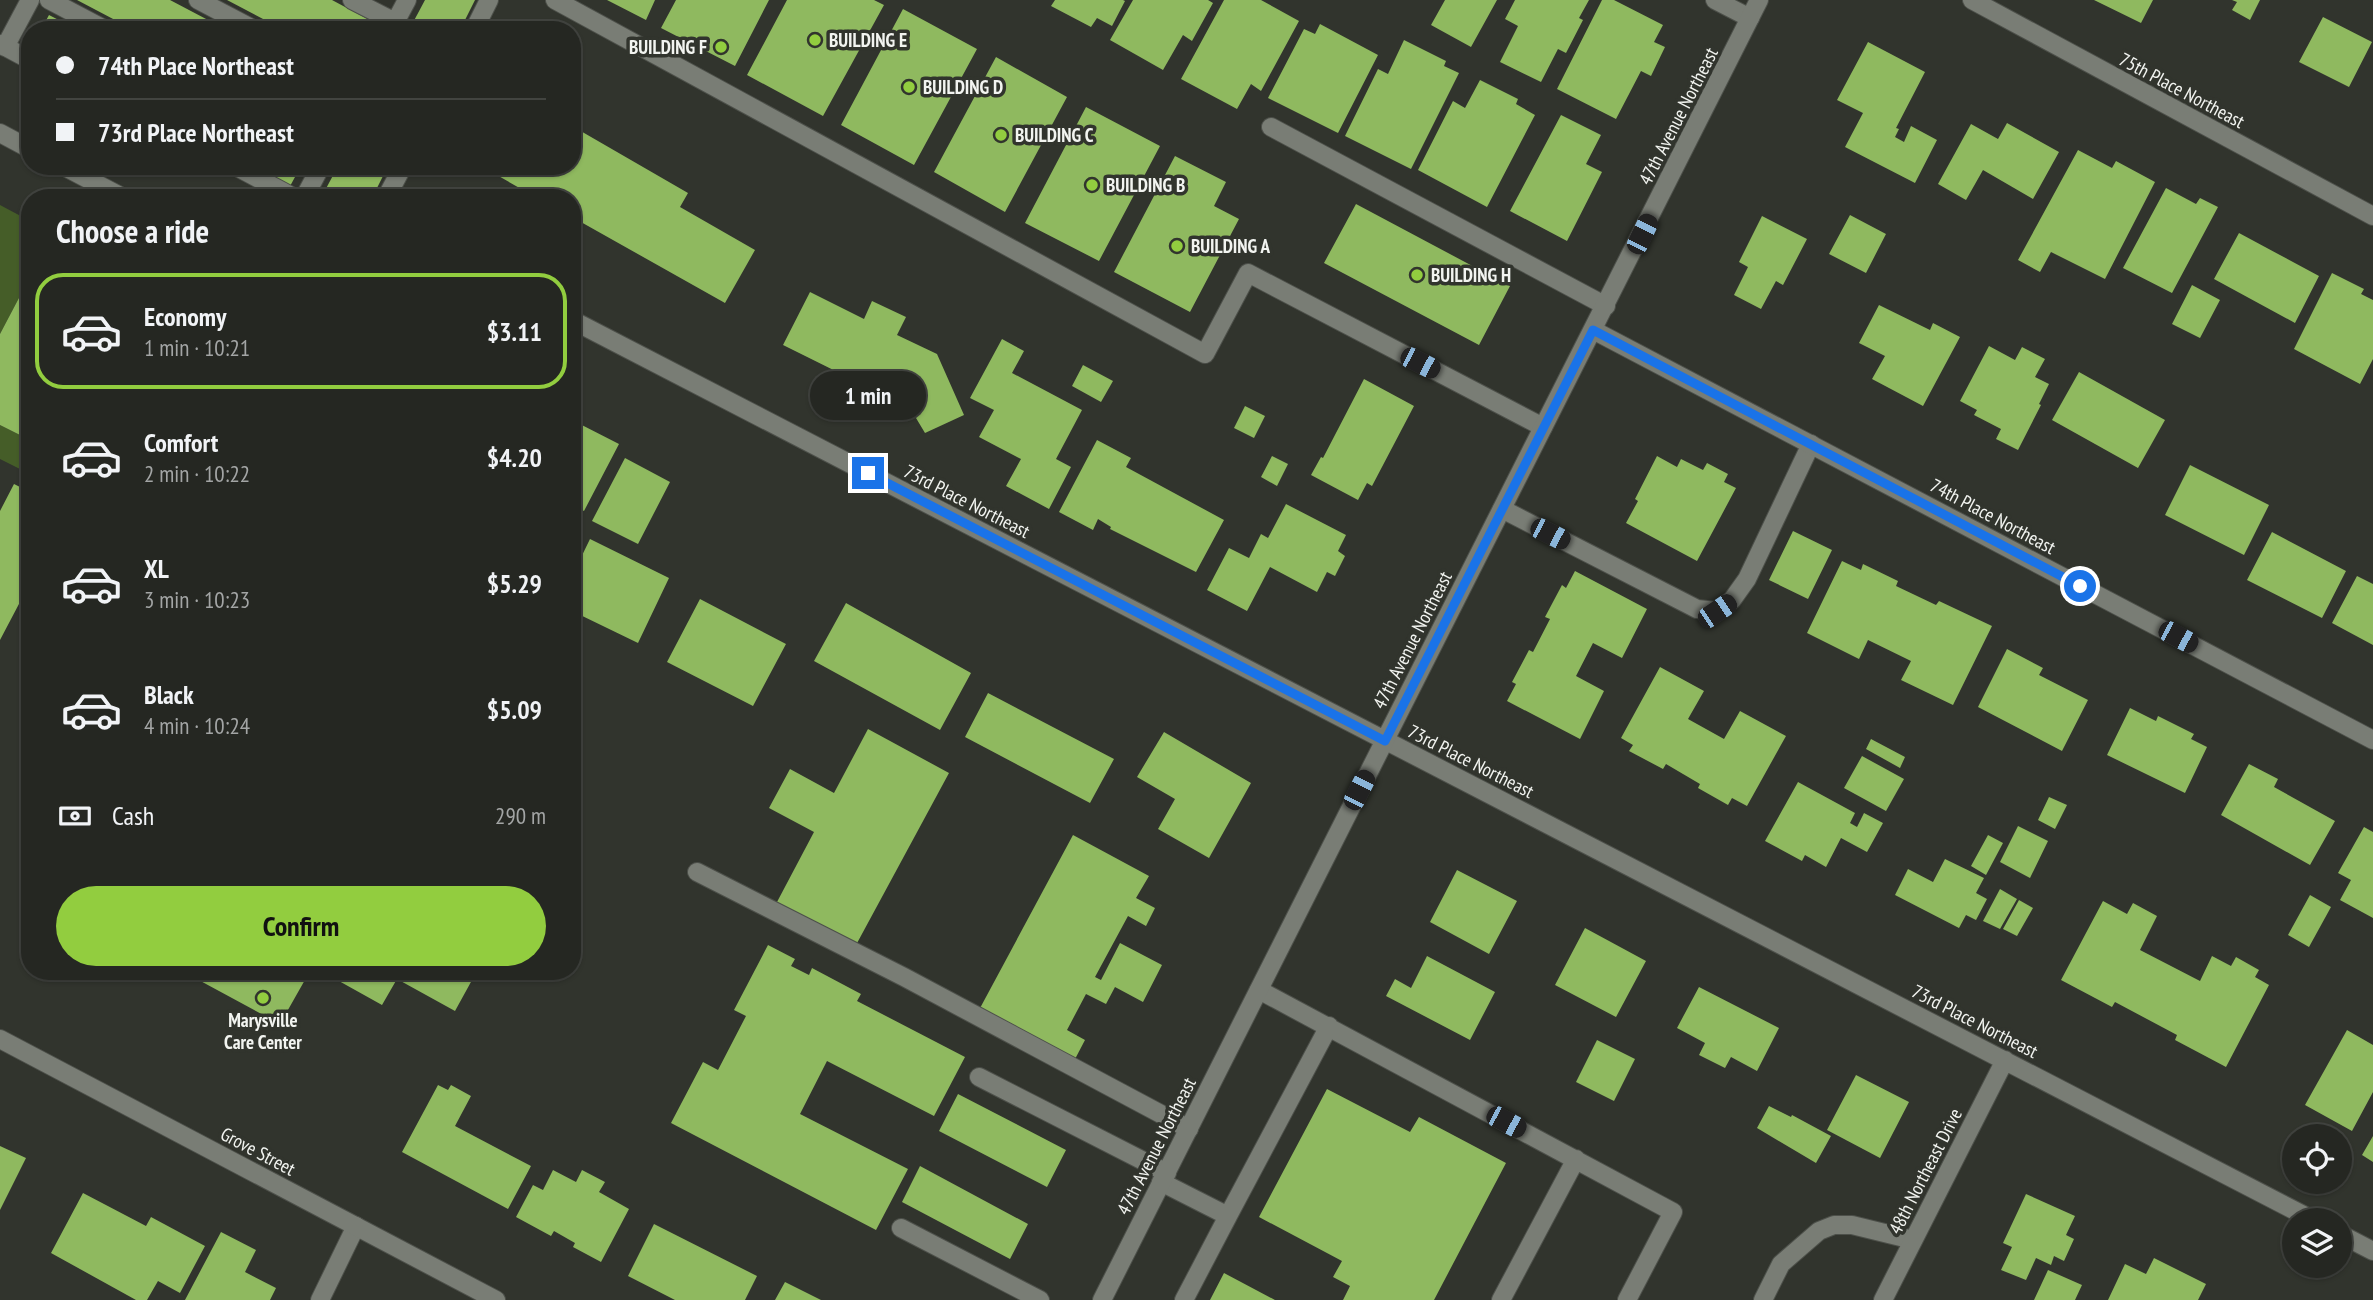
<!DOCTYPE html>
<html lang="en">
<head>
<meta charset="utf-8">
<style>
	:root { --surface:#252722; --page:#2d2f2a; --text:#f1f3f6; --muted:#a3a5a5; --line:#424440; --accent:#92cd3f }
	body { margin:0; font-family:"PT Sans Narrow",sans-serif; background:var(--page); color:var(--text); height:100vh; display:flex; flex-direction:column; font-size:26px; white-space:nowrap }
	* { box-sizing:border-box; margin:0 }
	p { font-size:23px; color:var(--muted) }
	.icon { flex:none; width:38px; height:38px; fill:none; stroke:currentColor; stroke-width:2; stroke-linecap:round; stroke-linejoin:round }
	.map { position:relative; flex:1; overflow:hidden }
	.drawer { position:absolute; left:21px; top:189px; width:560px; height:791px; display:flex; flex-direction:column; background:var(--surface); border-radius:28px; box-shadow:0 2px 5px #0004,0 0 0 2px var(--line) }
	.drawer>* { flex:none }
	.hud { position:absolute; left:21px; top:21px; width:560px; height:154px; border-radius:28px; box-shadow:0 2px 5px #0004,0 0 0 2px var(--line); display:grid; align-content:center; height:154px; padding:0 35px; background:var(--surface) }
	.fabs { position:absolute; left:2282px; top:1124px; display:grid; gap:14px }
	.fabs a { display:grid; place-items:center; width:70px; height:70px; border-radius:50%; background:var(--surface); box-shadow:0 2px 5px #0004,0 0 0 2px var(--line); font-size:35px }
	.end { position:absolute; width:32px; height:32px; margin:-16px; border:9px solid #1a73e8; background:#fff; box-shadow:0 0 0 4px #fff }
	.from { border-radius:50% }
	.bubble { position:absolute; height:49px; border-radius:24px; background:var(--surface); box-shadow:0 2px 5px #0004,0 0 0 2px var(--line); font-size:23px; font-weight:600; line-height:49px; text-align:center }
	.car { position:absolute; width:21px; height:42px; margin:-21px -10px; border-radius:9px; box-shadow:0 0 5px 2px #0007; background:linear-gradient(#222 24%,#8ab4d8 0 40%,#222 0 76%,#8ab4d8 0 86%,#222 0) }
	.hud b { display:flex; align-items:center; gap:24px; height:66px; font-size:26px }
	.hud b+b { border-top:2px solid var(--line) }
	.hud i { width:18px; height:18px; background:var(--text) }
	ul { padding:0; list-style:none }
	li { display:flex; align-items:center; gap:21px; height:116px; margin:0 14px 10px; padding:0 21px; border:4px solid transparent; border-radius:28px }
	li div { flex:1 }
	li b { display:block; font-size:26px }
	li em { font-style:normal; font-weight:600 }
	li.current { border-color:var(--accent) }
	li>.icon { width:63px; height:63px; stroke-width:1.5 }
	h2 { padding:0 35px; font-size:32px; line-height:84px }
	.pay { display:flex; align-items:center; gap:18px; height:77px; padding:0 35px; font-size:26px }
	.pay p { margin-inline-start:auto }
	.primary-button { display:flex; gap:14px; margin-top:auto; padding:14px 35px }
	.primary-button a { flex:1; height:80px; border-radius:42px; background:var(--accent); color:#111; font-size:28px; font-weight:600; line-height:80px; text-align:center }
	.map>svg:first-child { display:block }
	.green { fill:#455d28 }
	.building { fill:#8fb95f }
	.lines { fill:none; stroke-linecap:round; stroke-linejoin:round }
	.service-casing { stroke:#4d504a; stroke-width:20 }
	.minor-casing { stroke:#4d504a; stroke-width:20 }
	.tertiary-casing { stroke:#4d504a; stroke-width:20 }
	.service { stroke:#797d75; stroke-width:18 }
	.minor { stroke:#797d75; stroke-width:18 }
	.tertiary { stroke:#797d75; stroke-width:18 }
	.route { stroke:#1a73e8; stroke-width:9 }
	.poi-dot { fill:#92cd3f; stroke:#31342d; stroke-width:2.5 }
	.labels { text-anchor:middle; dominant-baseline:central; stroke-width:7; stroke-linejoin:round; paint-order:stroke }
	.poi-label { font-size:19px; font-weight:bold; fill:#f2f4f0; stroke:#31342d; text-anchor:start }
	.street-label { font-size:19px; fill:#f2f4f0; stroke:#31342d }
</style>
</head>
<body>
<div class="map">
<svg width="2373" height="1300" viewBox="0 0 2373 1300">
	<rect width="100%" height="100%" fill="#31342d"/>
	<!-- green -->
	<path class="green" d="M 0,205 L 30,221 L 30,277 L 0,334 Z
		M 0,425 L 30,440 L 30,474 L 0,459 Z"/>
	<!-- building -->
	<path class="building" d="M 77,0 L 170,0 L 227,30 L 134,30 Z
		M 227,0 L 332,0 L 375,23 L 372,30 L 284,30 Z
		M 425,0 L 475,0 L 460,30 L 409,30 Z
		M 607,0 L 655,0 L 646,20 Z
		M 676,0 L 769,0 L 735,66 L 661,28 Z
		M 787,0 L 874,0 L 884,5 L 823,116 L 747,75 Z
		M 1055,0 L 1123,0 L 1125,1 L 1112,26 L 1097,18 L 1091,27 L 1051,6 Z
		M 1133,0 L 1208,0 L 1213,3 L 1192,41 L 1183,35 L 1163,70 L 1110,40 Z
		M 1224,0 L 1261,0 L 1299,21 L 1261,91 L 1251,84 L 1237,109 L 1181,79 Z
		M 1445,0 L 1497,0 L 1471,47 L 1431,25 Z
		M 1515,0 L 1589,0 L 1579,18 L 1583,20 L 1566,53 L 1558,49 L 1541,82 L 1500,62 L 1518,26 L 1505,19 Z
		M 1602,0 L 1614,0 L 1663,25 L 1654,42 L 1665,47 L 1651,76 L 1641,71 L 1616,119 L 1557,89 Z
		M 2094,0 L 2153,0 L 2141,23 Z
		M 2232,0 L 2260,0 L 2250,20 L 2232,10 L 2237,2 Z
		M 903,9 L 977,49 L 914,165 L 841,125 Z
		M 49,15 L 78,30 L 41,30 Z
		M 2323,17 L 2372,42 L 2349,87 L 2299,62 Z
		M 1320,24 L 1378,55 L 1338,133 L 1268,98 L 1304,29 L 1315,34 Z
		M 1404,40 L 1446,61 L 1444,66 L 1459,73 L 1411,169 L 1345,136 L 1378,69 L 1388,74 Z
		M 1868,42 L 1925,72 L 1896,128 L 1899,129 L 1895,137 L 1904,142 L 1911,126 L 1937,140 L 1915,183 L 1845,147 L 1863,113 L 1837,100 Z
		M 996,57 L 1067,97 L 1005,212 L 934,172 Z
		M 1480,80 L 1518,99 L 1516,104 L 1535,115 L 1487,207 L 1418,170 L 1453,101 L 1465,108 Z
		M 1086,107 L 1160,146 L 1099,261 L 1025,223 Z
		M 1561,115 L 1601,135 L 1586,164 L 1602,172 L 1567,241 L 1510,211 Z
		M 2007,123 L 2059,152 L 2033,199 L 1983,170 L 1966,200 L 1938,184 L 1971,124 L 1998,139 Z
		M 572,126 L 688,193 L 680,207 L 755,250 L 725,303 L 572,217 L 572,198 L 537,198 L 481,166 L 572,166 Z
		M 2078,150 L 2112,168 L 2116,161 L 2155,182 L 2105,279 L 2051,252 L 2040,272 L 2018,260 Z
		M 1175,156 L 1226,182 L 1214,206 L 1239,219 L 1190,312 L 1114,272 Z
		M 248,166 L 301,166 L 289,188 Z
		M 338,166 L 388,166 L 372,198 L 321,198 Z
		M 2166,188 L 2196,204 L 2200,198 L 2218,207 L 2172,293 L 2123,268 Z
		M 1356,204 L 1510,286 L 1479,345 L 1324,263 Z
		M 1850,215 L 1886,234 L 1866,273 L 1829,254 Z
		M 1762,216 L 1807,239 L 1783,285 L 1776,281 L 1761,309 L 1734,295 L 1748,267 L 1739,262 Z
		M 2239,233 L 2319,276 L 2295,323 L 2214,279 Z
		M 2332,273 L 2364,289 L 2361,294 L 2373,300 L 2373,359 L 2360,384 L 2294,349 Z
		M 30,277 L 30,440 L 0,425 L 0,334 Z
		M 2192,285 L 2220,300 L 2200,338 L 2172,324 Z
		M 810,292 L 864,319 L 872,301 L 906,317 L 897,335 L 937,354 L 964,415 L 925,433 L 910,408 L 783,345 Z
		M 1879,305 L 1930,330 L 1933,323 L 1960,337 L 1923,406 L 1872,379 L 1885,356 L 1859,343 Z
		M 1002,339 L 1024,351 L 1012,373 L 1082,410 L 1056,459 L 1071,467 L 1049,509 L 1006,486 L 1021,459 L 979,437 L 994,410 L 970,398 Z
		M 1989,346 L 2015,360 L 2022,347 L 2045,359 L 2035,377 L 2049,384 L 2039,404 L 2041,405 L 2018,450 L 1996,439 L 2001,429 L 1974,415 L 1977,410 L 1960,401 Z
		M 1083,365 L 1113,381 L 1101,402 L 1072,386 Z
		M 2079,372 L 2165,420 L 2138,468 L 2052,420 Z
		M 1364,379 L 1414,406 L 1372,486 L 1367,483 L 1358,500 L 1311,475 L 1321,457 L 1323,458 Z
		M 1245,406 L 1265,416 L 1254,438 L 1234,428 Z
		M 572,420 L 619,444 L 584,511 L 572,505 Z
		M 1097,440 L 1131,458 L 1126,467 L 1224,520 L 1196,572 L 1110,529 L 1111,527 L 1098,519 L 1093,530 L 1059,512 Z
		M 1272,456 L 1288,464 L 1277,486 L 1261,477 Z
		M 1657,456 L 1677,467 L 1681,459 L 1703,470 L 1707,463 L 1728,474 L 1724,482 L 1736,488 L 1697,561 L 1626,523 L 1638,501 L 1635,499 Z
		M 625,458 L 670,482 L 638,544 L 592,521 Z
		M 2190,465 L 2269,505 L 2244,555 L 2165,515 Z
		M 14,484 L 30,492 L 30,583 L 0,640 L 0,511 Z
		M 1286,504 L 1346,535 L 1338,551 L 1345,556 L 1335,576 L 1327,572 L 1317,592 L 1270,567 L 1247,611 L 1207,590 L 1229,548 L 1249,558 L 1261,534 L 1268,538 Z
		M 1793,531 L 1832,550 L 1808,599 L 1769,580 Z
		M 2272,532 L 2346,571 L 2322,618 L 2247,580 Z
		M 590,539 L 669,578 L 638,643 L 572,611 L 572,576 Z
		M 1842,561 L 1861,570 L 1863,564 L 1898,581 L 1896,586 L 1936,605 L 1939,601 L 1992,626 L 1953,705 L 1901,680 L 1911,661 L 1868,640 L 1859,659 L 1807,633 Z
		M 1575,571 L 1647,609 L 1622,658 L 1593,643 L 1576,676 L 1604,691 L 1580,739 L 1507,701 L 1516,684 L 1512,682 L 1529,650 L 1533,652 L 1550,619 L 1545,617 L 1562,585 L 1566,588 Z
		M 2357,576 L 2373,584 L 2373,645 L 2332,623 Z
		M 700,599 L 786,644 L 753,706 L 667,662 Z
		M 846,603 L 971,673 L 940,730 L 814,661 Z
		M 2007,649 L 2043,668 L 2039,675 L 2088,700 L 2062,751 L 1978,707 Z
		M 1660,667 L 1704,691 L 1688,719 L 1724,739 L 1740,711 L 1786,736 L 1747,806 L 1732,798 L 1728,805 L 1698,788 L 1700,784 L 1666,764 L 1663,769 L 1629,751 L 1633,745 L 1621,738 Z
		M 988,693 L 1114,759 L 1090,803 L 965,737 Z
		M 2130,708 L 2156,721 L 2158,716 L 2194,734 L 2191,739 L 2207,747 L 2185,793 L 2107,755 Z
		M 868,729 L 949,773 L 856,945 L 777,902 L 814,832 L 769,808 L 790,769 L 834,793 Z
		M 1164,732 L 1251,783 L 1209,858 L 1158,829 L 1175,799 L 1137,777 Z
		M 1871,739 L 1905,757 L 1900,768 L 1866,749 Z
		M 1862,756 L 1904,779 L 1886,811 L 1844,788 Z
		M 2249,764 L 2278,779 L 2274,787 L 2335,821 L 2310,865 L 2221,815 Z
		M 1798,782 L 1855,813 L 1850,823 L 1857,827 L 1864,813 L 1883,823 L 1867,852 L 1841,838 L 1826,867 L 1805,855 L 1802,861 L 1765,841 Z
		M 2049,797 L 2067,805 L 2055,829 L 2038,820 Z
		M 2018,826 L 2048,841 L 2030,878 L 2000,862 Z
		M 2364,827 L 2373,832 L 2373,918 L 2340,900 L 2351,880 L 2338,873 Z
		M 1073,835 L 1149,876 L 1136,898 L 1155,908 L 1146,926 L 1128,916 L 1095,977 L 1101,980 L 1120,943 L 1162,965 L 1143,1002 L 1115,987 L 1106,1004 L 1086,994 L 1067,1030 L 1085,1040 L 1074,1061 L 979,1010 Z
		M 1988,835 L 2003,843 L 1986,875 L 1971,866 Z
		M 1945,859 L 1984,878 L 1976,893 L 1987,899 L 1976,920 L 1966,915 L 1959,928 L 1895,895 L 1908,869 L 1933,882 Z
		M 1457,870 L 1517,901 L 1489,954 L 1430,922 Z
		M 2000,889 L 2017,899 L 2000,929 L 1983,921 Z
		M 2310,895 L 2331,907 L 2309,947 L 2288,935 Z
		M 2019,900 L 2033,908 L 2017,936 L 2003,929 Z
		M 2103,901 L 2127,914 L 2133,903 L 2157,916 L 2140,950 L 2200,981 L 2212,956 L 2231,966 L 2236,957 L 2259,970 L 2255,977 L 2269,985 L 2226,1067 L 2175,1040 L 2177,1035 L 2115,1002 L 2112,1007 L 2061,980 Z
		M 1585,928 L 1646,961 L 1616,1017 L 1555,985 Z
		M 768,945 L 795,959 L 791,966 L 809,975 L 812,968 L 861,994 L 857,1001 L 965,1057 L 934,1116 L 827,1061 L 800,1114 L 908,1169 L 876,1230 L 671,1123 L 703,1062 L 718,1070 L 746,1016 L 734,1010 Z
		M 1427,956 L 1495,992 L 1470,1040 L 1386,996 L 1395,979 L 1411,988 Z
		M 182,971 L 310,971 L 280,1024 Z
		M 321,971 L 477,971 L 455,1011 L 397,979 L 382,1005 Z
		M 1699,987 L 1779,1028 L 1757,1071 L 1731,1057 L 1725,1068 L 1699,1055 L 1705,1043 L 1677,1028 Z
		M 2347,1030 L 2373,1045 L 2373,1092 L 2352,1131 L 2305,1105 Z
		M 1597,1040 L 1635,1059 L 1614,1101 L 1576,1082 Z
		M 1856,1075 L 1909,1102 L 1880,1158 L 1827,1130 Z
		M 438,1085 L 448,1090 L 451,1085 L 471,1096 L 455,1126 L 531,1166 L 508,1209 L 402,1152 Z
		M 1327,1089 L 1410,1132 L 1419,1117 L 1506,1163 L 1434,1300 L 1343,1300 L 1350,1286 L 1333,1277 L 1342,1261 L 1259,1217 Z
		M 958,1094 L 1066,1150 L 1047,1187 L 939,1131 Z
		M 1769,1106 L 1791,1117 L 1792,1115 L 1831,1136 L 1816,1163 L 1757,1128 Z
		M 2373,1136 L 2373,1162 L 2362,1155 Z
		M 0,1146 L 26,1158 L 0,1210 Z
		M 920,1166 L 1028,1224 L 1010,1259 L 902,1202 Z
		M 553,1170 L 576,1182 L 582,1170 L 605,1182 L 599,1192 L 629,1209 L 601,1262 L 573,1247 L 575,1243 L 554,1231 L 551,1236 L 516,1217 L 533,1185 L 543,1190 Z
		M 83,1193 L 146,1226 L 151,1217 L 205,1246 L 180,1293 L 158,1281 L 147,1300 L 136,1300 L 51,1253 Z
		M 2026,1194 L 2075,1216 L 2066,1235 L 2074,1239 L 2064,1261 L 2054,1256 L 2051,1265 L 2036,1258 L 2026,1280 L 2001,1270 L 2012,1247 L 2003,1243 Z
		M 654,1224 L 757,1276 L 745,1300 L 675,1300 L 628,1276 Z
		M 221,1232 L 256,1250 L 245,1272 L 276,1288 L 270,1300 L 185,1300 Z
		M 2154,1258 L 2206,1284 L 2198,1300 L 2108,1300 L 2125,1264 L 2146,1274 Z
		M 2048,1270 L 2082,1285 L 2075,1300 L 2034,1300 Z
		M 1224,1273 L 1275,1300 L 1210,1300 Z
		M 785,1282 L 821,1300 L 775,1300 Z"/>
	<g class="lines">
		<!-- service casing -->
		<g class="service-casing">
			<path id="service" d="M 49,0 L 106,30
				M 198,0 L 255,30
				M 352,0 L 395,22
				M 555,0 L 1205,354 L 1248,273 L 1543,427
				M 1715,0 L 1750,18
				M 391,30 L 407,0
				M 474,30 L 489,0
				M 0,44 L 30,60
				M 5,47 L 30,0
				M 1271,127 L 1606,306
				M 0,133 L 30,149
				M 63,166 L 124,198
				M 235,166 L 295,198
				M 304,198 L 321,166
				M 386,198 L 403,166
				M 1502,509 L 1697,609 L 1717,611 L 1732,600 L 1747,579 L 1811,444
				M 697,872 L 904,977 L 1189,1129
				M 1259,990 L 1673,1212 L 1627,1300
				M 979,1077 L 1167,1173
				M 1161,1182 L 1228,1216 L 1184,1300
				M 1228,1216 L 1329,1026
				M 901,1228 L 1040,1300
				M 320,1300 L 356,1226
				M 1501,1300 L 1576,1159
				M 1763,1300 L 1781,1264 L 1819,1231 L 1834,1225 L 1852,1225 L 1913,1240"/>
		</g>
		<!-- minor casing -->
		<g class="minor-casing">
			<path id="minor" d="M 1972,0 L 2373,216
				M 572,320 L 2313,1220
				M 1593,330 L 2373,740
				M 2340,1234 L 2373,1251
				M 1883,1300 L 2005,1060"/>
		</g>
		<!-- tertiary casing -->
		<g class="tertiary-casing">
			<path id="tertiary" d="M 0,1039 L 496,1300
				M 1102,1300 L 1759,0"/>
		</g>
		<!-- service -->
		<use href="#service" class="service"/>
		<!-- minor -->
		<use href="#minor" class="minor"/>
		<!-- tertiary -->
		<use href="#tertiary" class="tertiary"/>
	</g>
	<g class="lines">
		<!-- route -->
		<path class="route" d="M 868,473 L 1385,741 L 1593,330 L 2080,586"/>
	</g>
	<!-- markers -->
	<g class="poi-dot">
		<circle cx="815" cy="40" r="7"/>
		<circle cx="721" cy="47" r="7"/>
		<circle cx="909" cy="87" r="7"/>
		<circle cx="1001" cy="135" r="7"/>
		<circle cx="1092" cy="185" r="7"/>
		<circle cx="1177" cy="246" r="7"/>
		<circle cx="1417" cy="275" r="7"/>
		<circle cx="263" cy="998" r="7"/>
	</g>
	<g class="labels">
		<!-- poi labels -->
		<g class="poi-label">
			<text x="829" y="40">BUILDING E</text>
			<text x="707" y="47" text-anchor="end">BUILDING F</text>
			<text x="923" y="87">BUILDING D</text>
			<text x="1015" y="135">BUILDING C</text>
			<text x="1106" y="185">BUILDING B</text>
			<text x="1191" y="246">BUILDING A</text>
			<text x="1431" y="275">BUILDING H</text>
			<text x="263" y="1020" text-anchor="middle">Marysville<tspan x="263" dy="22">Care Center</tspan></text>
		</g>
		<!-- street labels -->
		<g class="street-label">
			<text transform="translate(2182 90) rotate(28)">75th Place Northeast</text>
			<text transform="translate(1678 116) rotate(-63)">47th Avenue Northeast</text>
			<text transform="translate(967 501) rotate(27)">73rd Place Northeast</text>
			<text transform="translate(1993 516) rotate(28)">74th Place Northeast</text>
			<text transform="translate(1412 640) rotate(-63)">47th Avenue Northeast</text>
			<text transform="translate(1471 761) rotate(27)">73rd Place Northeast</text>
			<text transform="translate(1975 1021) rotate(27)">73rd Place Northeast</text>
			<text transform="translate(1156 1146) rotate(-63)">47th Avenue Northeast</text>
			<text transform="translate(258 1151) rotate(28)">Grove Street</text>
			<text transform="translate(1925 1171) rotate(-63)">48th Northeast Drive</text>
		</g>
	</g>
</svg>
<div class="fabs">
<a><svg class="icon" aria-label="locate" viewBox="0 0 24 24"><circle cx="12" cy="12" r="6"/><path d="M12 2v4M12 18v4M2 12h4M18 12h4"/></svg></a>
<a><svg class="icon" aria-label="layers" viewBox="0 0 24 24"><path d="M12 4l9 5-9 5-9-5zM3 14l9 5 9-5"/></svg></a>
</div>
<i class="end from" style="left:2080px;top:586px"></i>
<i class="end" style="left:868px;top:473px"></i>
<div class="bubble" style="left:810px;top:371px;width:116px">1 min</div>
<i class="car" style="left:1642px;top:234px;rotate:26deg"></i>
<i class="car" style="left:1420px;top:363px;rotate:117deg"></i>
<i class="car" style="left:1550px;top:534px;rotate:117deg"></i>
<i class="car" style="left:1717px;top:611px;rotate:56deg"></i>
<i class="car" style="left:2178px;top:637px;rotate:118deg"></i>
<i class="car" style="left:1359px;top:790px;rotate:27deg"></i>
<i class="car" style="left:1506px;top:1122px;rotate:118deg"></i>
<div class="hud">
<b><i class="from"></i>74th Place Northeast</b>
<b><i></i>73rd Place Northeast</b>
</div>
<section class="drawer">
<h2>Choose a ride</h2>
<ul>
<li class="current"><svg class="icon" aria-label="car" viewBox="0 0 24 24"><path d="M5 17H2v-5l4-1 3-4h7l3 4 3 1v5h-3M9 17h6M6 11h13"/><circle cx="7" cy="17" r="2"/><circle cx="17" cy="17" r="2"/></svg><div><b>Economy</b><p>1 min · 10:21</p></div><em>$3.11</em></li>
<li><svg class="icon" aria-label="car" viewBox="0 0 24 24"><path d="M5 17H2v-5l4-1 3-4h7l3 4 3 1v5h-3M9 17h6M6 11h13"/><circle cx="7" cy="17" r="2"/><circle cx="17" cy="17" r="2"/></svg><div><b>Comfort</b><p>2 min · 10:22</p></div><em>$4.20</em></li>
<li><svg class="icon" aria-label="car" viewBox="0 0 24 24"><path d="M5 17H2v-5l4-1 3-4h7l3 4 3 1v5h-3M9 17h6M6 11h13"/><circle cx="7" cy="17" r="2"/><circle cx="17" cy="17" r="2"/></svg><div><b>XL</b><p>3 min · 10:23</p></div><em>$5.29</em></li>
<li><svg class="icon" aria-label="car" viewBox="0 0 24 24"><path d="M5 17H2v-5l4-1 3-4h7l3 4 3 1v5h-3M9 17h6M6 11h13"/><circle cx="7" cy="17" r="2"/><circle cx="17" cy="17" r="2"/></svg><div><b>Black</b><p>4 min · 10:24</p></div><em>$5.09</em></li>
</ul>
<div class="pay"><svg class="icon" aria-label="cash" viewBox="0 0 24 24"><path d="M3 7h18v10H3z"/><circle cx="12" cy="12" r="2"/></svg>Cash<p>290 m</p></div>
<div class="primary-button"><a>Confirm</a></div>
</section>
</div>
</body>
</html>
